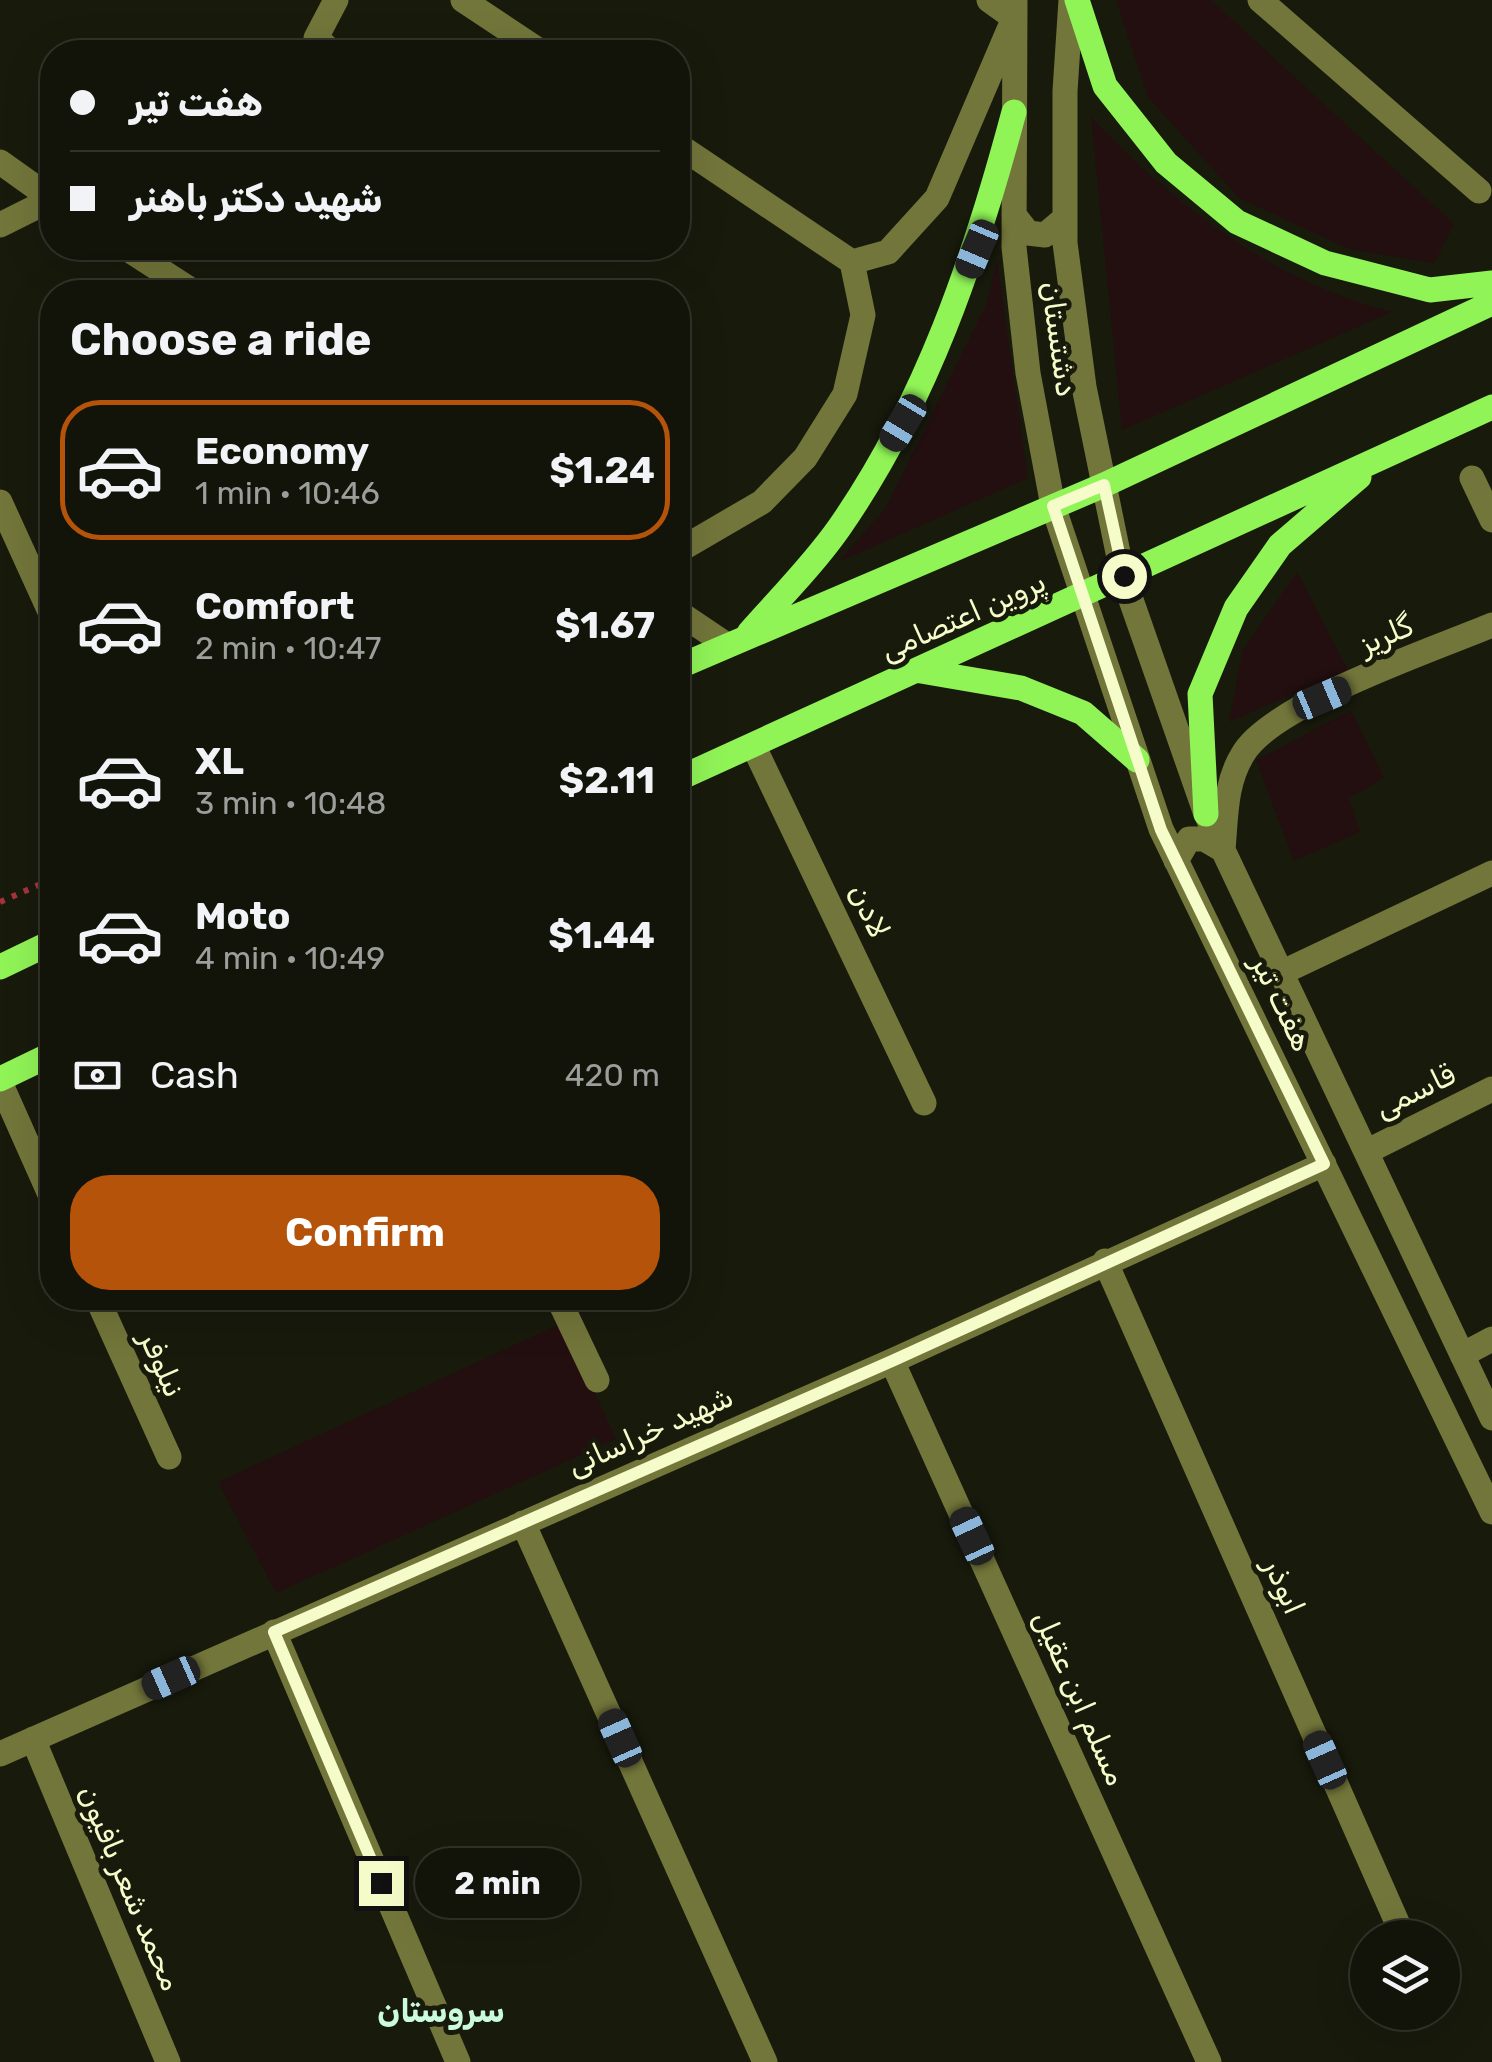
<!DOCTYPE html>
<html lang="en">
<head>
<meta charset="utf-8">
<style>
	:root { --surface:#121409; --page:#1b1d12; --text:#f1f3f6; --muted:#9c9e9c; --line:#31332a; --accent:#b45309 }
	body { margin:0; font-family:Rubik,"Noto Sans Arabic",sans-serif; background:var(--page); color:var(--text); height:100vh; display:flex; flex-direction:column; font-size:38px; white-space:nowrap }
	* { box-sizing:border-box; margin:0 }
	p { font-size:32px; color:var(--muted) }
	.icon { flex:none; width:55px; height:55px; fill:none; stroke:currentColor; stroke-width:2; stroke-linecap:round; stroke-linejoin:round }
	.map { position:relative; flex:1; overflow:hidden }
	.panel { position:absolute; left:40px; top:280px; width:650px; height:1030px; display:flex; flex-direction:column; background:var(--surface); border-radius:40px; box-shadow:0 10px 40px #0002,0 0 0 2px var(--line) }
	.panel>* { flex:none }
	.top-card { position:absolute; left:40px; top:40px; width:650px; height:220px; border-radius:40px; box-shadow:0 10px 40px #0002,0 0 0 2px var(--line); display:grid; align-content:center; height:220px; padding:0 30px; background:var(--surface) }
	.fabs { position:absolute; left:1350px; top:1920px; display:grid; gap:20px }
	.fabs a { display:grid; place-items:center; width:110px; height:110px; border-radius:50%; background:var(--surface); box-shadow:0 10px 40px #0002,0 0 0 2px var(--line); font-size:50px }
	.end { position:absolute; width:45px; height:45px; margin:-22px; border:12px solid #f5fbc9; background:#111; box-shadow:0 0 0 5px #111 }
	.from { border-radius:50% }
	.bubble { position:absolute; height:70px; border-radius:35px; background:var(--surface); box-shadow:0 10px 40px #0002,0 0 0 2px var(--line); font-size:32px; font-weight:700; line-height:70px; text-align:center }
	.car { position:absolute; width:30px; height:60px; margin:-30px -15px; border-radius:12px; box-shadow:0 0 8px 2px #0007; background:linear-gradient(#222 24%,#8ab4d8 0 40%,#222 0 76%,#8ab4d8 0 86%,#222 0) }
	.top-card b { display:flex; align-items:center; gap:35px; height:95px; font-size:38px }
	.top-card b+b { border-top:2px solid var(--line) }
	.top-card i { width:25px; height:25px; background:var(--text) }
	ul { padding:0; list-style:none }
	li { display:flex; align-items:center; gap:30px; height:140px; margin:0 20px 15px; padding:0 10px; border:5px solid transparent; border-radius:40px }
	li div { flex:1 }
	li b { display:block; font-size:38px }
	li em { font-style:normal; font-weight:700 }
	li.active { border-color:var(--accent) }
	li>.icon { width:90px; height:90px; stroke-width:1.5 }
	h2 { padding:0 30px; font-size:45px; line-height:120px }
	.pay { display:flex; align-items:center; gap:25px; height:110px; padding:0 30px; font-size:38px }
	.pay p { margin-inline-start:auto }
	.primary-button { display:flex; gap:20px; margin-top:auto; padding:20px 30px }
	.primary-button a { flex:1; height:115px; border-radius:40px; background:var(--accent); color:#fff; font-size:40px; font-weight:700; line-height:115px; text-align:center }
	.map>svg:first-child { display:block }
	.green { fill:#240f10 }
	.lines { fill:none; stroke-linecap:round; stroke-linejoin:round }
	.path { stroke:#a4343a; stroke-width:6; stroke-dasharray:5 8; stroke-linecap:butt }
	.minor { stroke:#73763a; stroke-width:25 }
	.major { stroke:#90f457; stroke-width:25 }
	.route { stroke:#f5fbc9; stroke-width:12 }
	.labels { text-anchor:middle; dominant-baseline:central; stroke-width:10; stroke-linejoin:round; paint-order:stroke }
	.street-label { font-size:30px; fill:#f5fbc9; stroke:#181a0c }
	.neighbourhood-label { font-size:32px; font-weight:bold; fill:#cbfbdd; stroke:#181a0c }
</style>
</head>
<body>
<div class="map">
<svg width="1492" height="2062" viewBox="0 0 1492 2062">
	<rect width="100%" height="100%" fill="#181a0c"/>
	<!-- green -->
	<path class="green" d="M 1116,0 L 1211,0 L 1454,224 L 1434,263 L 1349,249 L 1239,198 L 1148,97 Z
		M 1091,117 C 1174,205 1274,282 1392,312 L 1122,430 Z
		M 997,261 L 1028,478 L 838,562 L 885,509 L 986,305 Z
		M 1297,572 L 1348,670 L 1229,722 L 1243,650 Z
		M 1351,711 L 1384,778 L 1349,798 L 1360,832 L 1294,861 L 1256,760 Z
		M 562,1323 L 616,1439 L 276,1593 L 218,1482 Z"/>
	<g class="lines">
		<!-- path -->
		<path class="path" d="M 0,902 L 52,879"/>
		<!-- minor -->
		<path class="minor" d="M 463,0 L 541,52
			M 1015,0 L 1014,247 L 1028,373 L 1053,506 L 1161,829 L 1492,1512
			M 1071,0 L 1065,91 L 1065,243 L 1084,387 L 1123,577 L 1206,814 L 1492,1418
			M 1260,0 L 1479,191
			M 332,52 L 316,38 L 336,0
			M 678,145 L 852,262
			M 0,162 L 52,199 L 0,225
			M 1014,215 L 1028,233 L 1045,235 L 1065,218
			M 126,248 L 194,292
			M 1472,478 L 1492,520
			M 0,502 L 52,616
			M 678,551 L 762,502 L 805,458 L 845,394 L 863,315 L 852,262 L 888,252 L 937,198 L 1014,18 L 989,0
			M 678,612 L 727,645
			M 754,747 L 924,1103
			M 1176,861 L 1189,839 L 1204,839 L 1223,850 C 1226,816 1225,783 1243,754 C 1272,704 1435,649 1492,625
			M 1281,973 L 1492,873
			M 0,1082 L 52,1199
			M 1366,1152 L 1492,1089
			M 1105,1261 L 1404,1938
			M 97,1298 L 169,1457
			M 558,1298 L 597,1380
			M 1462,1355 L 1492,1339
			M 892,1361 L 1209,2062
			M 523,1523 L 765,2062
			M 274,1632 L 458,2062
			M 33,1739 L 168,2062
			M 0,1754 L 892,1361 L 1324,1164"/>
		<!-- major -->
		<path class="major" d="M 1077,0 L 1105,86 L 1166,163 L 1237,222 L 1325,263 L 1430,290 L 1492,283
			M 749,633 C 779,599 813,565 839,528 C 926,403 975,258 1014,112
			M 678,667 L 1104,485 L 1492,303
			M 921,671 L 1021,688 L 1083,713 L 1137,760
			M 678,779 L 1492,407
			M 1206,814 L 1200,694 L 1236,608 L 1280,545 L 1359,477
			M 0,967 L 52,942
			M 0,1079 L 52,1054"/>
	</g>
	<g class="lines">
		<!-- route -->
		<path class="route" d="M 381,1883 L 274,1632 L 892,1361 L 1324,1164 L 1161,830 L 1053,506 L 1104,485 L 1124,576"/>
	</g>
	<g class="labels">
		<!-- street labels -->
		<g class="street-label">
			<text transform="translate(1059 339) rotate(82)">دشتستان</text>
			<text transform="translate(963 616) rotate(-24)">پروین اعتصامی</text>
			<text transform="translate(1386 635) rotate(-23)">گلریز</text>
			<text transform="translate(869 911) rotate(64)">لادن</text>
			<text transform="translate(1282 1003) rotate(64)">هفت تیر</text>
			<text transform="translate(1415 1091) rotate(-26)">قاسمی</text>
			<text transform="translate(162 1364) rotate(66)">نیلوفر</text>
			<text transform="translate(650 1431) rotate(-24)">شهید خراسانی</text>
			<text transform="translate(1284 1586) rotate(66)">ابوذر</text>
			<text transform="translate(1080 1698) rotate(66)">مسلم ابن عقیل</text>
			<text transform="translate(130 1888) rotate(67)">محمد شعر بافیون</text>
		</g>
		<!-- neighbourhood labels -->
		<g class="neighbourhood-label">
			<text x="441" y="2011">سروستان</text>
		</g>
	</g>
</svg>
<div class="fabs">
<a><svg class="icon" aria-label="layers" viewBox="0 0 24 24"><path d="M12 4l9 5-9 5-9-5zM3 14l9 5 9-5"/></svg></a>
</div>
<i class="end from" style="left:1124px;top:576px"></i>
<i class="end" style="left:381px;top:1883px"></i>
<div class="bubble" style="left:415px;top:1848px;width:165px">2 min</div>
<i class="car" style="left:977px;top:249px;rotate:203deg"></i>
<i class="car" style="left:903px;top:423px;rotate:211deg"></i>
<i class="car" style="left:1322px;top:698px;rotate:67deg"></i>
<i class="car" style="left:972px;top:1536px;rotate:335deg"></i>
<i class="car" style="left:171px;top:1678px;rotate:246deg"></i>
<i class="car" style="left:620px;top:1738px;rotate:336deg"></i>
<i class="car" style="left:1325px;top:1760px;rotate:336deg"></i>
<div class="top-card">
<b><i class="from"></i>هفت تیر</b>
<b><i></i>شهید دکتر باهنر</b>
</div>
<section class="panel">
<h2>Choose a ride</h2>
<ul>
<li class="active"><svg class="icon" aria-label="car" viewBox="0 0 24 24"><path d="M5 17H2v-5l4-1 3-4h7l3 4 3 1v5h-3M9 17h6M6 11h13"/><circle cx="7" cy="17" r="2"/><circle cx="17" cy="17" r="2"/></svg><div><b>Economy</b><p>1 min · 10:46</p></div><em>$1.24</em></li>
<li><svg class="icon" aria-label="car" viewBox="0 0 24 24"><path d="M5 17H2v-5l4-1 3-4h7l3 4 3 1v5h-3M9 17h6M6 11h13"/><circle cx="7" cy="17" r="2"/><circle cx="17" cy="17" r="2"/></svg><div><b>Comfort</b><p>2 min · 10:47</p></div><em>$1.67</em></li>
<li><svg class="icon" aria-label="car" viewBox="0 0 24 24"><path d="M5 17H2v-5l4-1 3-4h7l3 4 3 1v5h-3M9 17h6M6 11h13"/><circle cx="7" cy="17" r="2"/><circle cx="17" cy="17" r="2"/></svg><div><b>XL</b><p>3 min · 10:48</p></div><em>$2.11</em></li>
<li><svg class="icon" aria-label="car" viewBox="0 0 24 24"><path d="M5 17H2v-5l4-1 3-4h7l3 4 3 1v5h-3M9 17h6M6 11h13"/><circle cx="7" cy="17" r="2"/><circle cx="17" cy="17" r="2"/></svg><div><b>Moto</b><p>4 min · 10:49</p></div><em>$1.44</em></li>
</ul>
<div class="pay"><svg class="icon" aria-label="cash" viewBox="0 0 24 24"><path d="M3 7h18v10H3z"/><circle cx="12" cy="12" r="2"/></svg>Cash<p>420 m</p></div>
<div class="primary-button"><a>Confirm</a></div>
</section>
</div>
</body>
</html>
